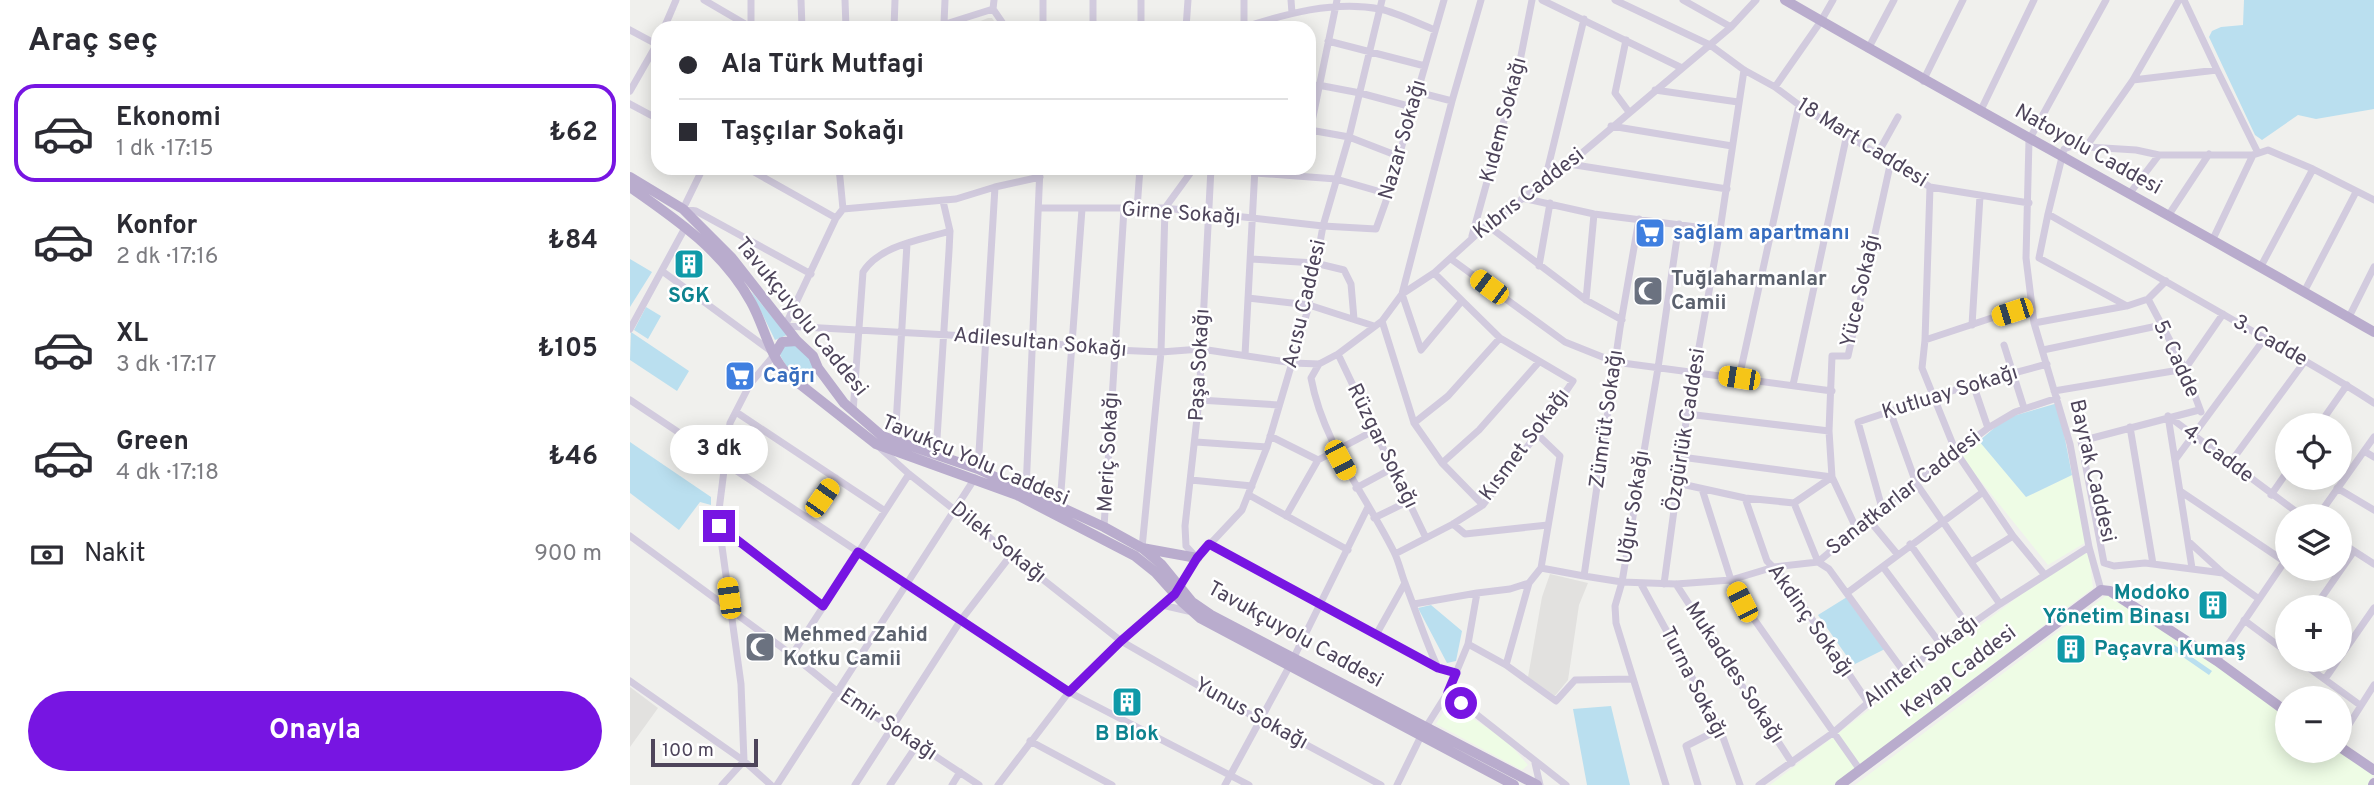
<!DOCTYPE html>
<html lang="tr">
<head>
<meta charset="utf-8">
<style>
	:root { --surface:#fff; --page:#f7f7f7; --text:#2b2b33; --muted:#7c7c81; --line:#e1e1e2; --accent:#7715e2 }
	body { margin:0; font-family:Overpass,sans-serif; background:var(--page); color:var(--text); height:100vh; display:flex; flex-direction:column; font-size:26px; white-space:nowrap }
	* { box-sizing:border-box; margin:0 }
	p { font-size:23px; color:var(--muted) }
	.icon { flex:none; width:38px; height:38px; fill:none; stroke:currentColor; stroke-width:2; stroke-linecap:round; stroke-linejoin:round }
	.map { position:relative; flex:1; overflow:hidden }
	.sheet { display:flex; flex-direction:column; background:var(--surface); width:630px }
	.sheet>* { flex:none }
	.banner { position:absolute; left:21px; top:21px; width:665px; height:154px; border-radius:21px; box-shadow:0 4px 18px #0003; display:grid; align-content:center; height:154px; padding:0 28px; background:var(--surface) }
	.fabs { position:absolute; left:1645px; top:413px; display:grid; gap:14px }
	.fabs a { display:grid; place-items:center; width:77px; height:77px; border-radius:50%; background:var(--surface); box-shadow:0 4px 18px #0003; font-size:35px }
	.scale { position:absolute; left:21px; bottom:18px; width:107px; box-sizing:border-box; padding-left:7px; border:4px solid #4e455b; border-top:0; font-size:19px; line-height:24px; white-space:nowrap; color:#4e455b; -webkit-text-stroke:5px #fff; paint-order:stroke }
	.end { position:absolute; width:32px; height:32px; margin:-16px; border:9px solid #7715e2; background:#fff; box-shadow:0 0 0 4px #fff }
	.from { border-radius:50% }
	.bubble { position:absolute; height:49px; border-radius:24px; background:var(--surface); box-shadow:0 4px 18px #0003; font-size:23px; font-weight:700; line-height:49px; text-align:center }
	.car { position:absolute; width:21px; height:42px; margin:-21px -10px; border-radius:9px; box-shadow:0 0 5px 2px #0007; background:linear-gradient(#f5c518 24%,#345 0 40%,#f5c518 0 76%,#345 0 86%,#f5c518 0) }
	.banner b { display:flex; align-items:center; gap:24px; height:66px; font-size:26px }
	.banner b+b { border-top:2px solid var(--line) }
	.banner i { width:18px; height:18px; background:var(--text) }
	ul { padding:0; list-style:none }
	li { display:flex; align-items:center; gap:21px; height:98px; margin:0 14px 10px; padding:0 14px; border:4px solid transparent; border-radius:21px }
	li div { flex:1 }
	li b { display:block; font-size:26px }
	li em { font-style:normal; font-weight:700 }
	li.current { border-color:var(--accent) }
	li>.icon { width:63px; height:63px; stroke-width:1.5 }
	h2 { padding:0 28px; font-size:32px; line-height:84px }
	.pay { display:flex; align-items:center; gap:18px; height:77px; padding:0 28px; font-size:26px }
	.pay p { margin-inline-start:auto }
	.action { display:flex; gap:14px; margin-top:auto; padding:14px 28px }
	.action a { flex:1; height:80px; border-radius:42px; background:var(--accent); color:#fff; font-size:28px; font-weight:700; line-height:80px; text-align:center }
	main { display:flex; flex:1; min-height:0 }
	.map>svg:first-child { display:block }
	.commercial { fill:#eefce5 }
	.education { fill:#e2e1df }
	.green { fill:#badfef }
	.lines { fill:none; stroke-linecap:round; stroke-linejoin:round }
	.minor { stroke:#d2cbde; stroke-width:7 }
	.major { stroke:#b9accd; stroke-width:10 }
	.route { stroke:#7715e2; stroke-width:9 }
	.labels { text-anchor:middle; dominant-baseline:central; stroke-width:5; stroke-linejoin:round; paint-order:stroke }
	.street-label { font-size:21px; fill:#4e455b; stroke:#fff }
	.shop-label { font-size:21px; font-weight:bold; fill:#366cbe; stroke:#fff; text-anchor:start }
	.worship-label { font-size:21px; font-weight:bold; fill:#5b616d; stroke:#fff; text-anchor:start }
	.culture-label { font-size:21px; font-weight:bold; fill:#0d838f; stroke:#fff }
</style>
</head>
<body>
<main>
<section class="sheet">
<h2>Araç seç</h2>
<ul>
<li class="current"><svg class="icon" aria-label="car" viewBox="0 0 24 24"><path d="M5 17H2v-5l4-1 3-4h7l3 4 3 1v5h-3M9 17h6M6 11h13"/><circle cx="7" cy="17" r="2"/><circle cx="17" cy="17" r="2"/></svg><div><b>Ekonomi</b><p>1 dk · 17:15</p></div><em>₺62</em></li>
<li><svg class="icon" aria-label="car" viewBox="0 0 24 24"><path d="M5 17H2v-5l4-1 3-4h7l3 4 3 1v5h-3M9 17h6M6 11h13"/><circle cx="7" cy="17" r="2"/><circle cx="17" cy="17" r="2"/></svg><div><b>Konfor</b><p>2 dk · 17:16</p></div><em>₺84</em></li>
<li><svg class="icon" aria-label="car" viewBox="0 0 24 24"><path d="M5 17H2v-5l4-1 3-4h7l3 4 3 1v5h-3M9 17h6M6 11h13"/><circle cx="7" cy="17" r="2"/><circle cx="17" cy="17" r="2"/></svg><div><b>XL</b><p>3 dk · 17:17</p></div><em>₺105</em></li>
<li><svg class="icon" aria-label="car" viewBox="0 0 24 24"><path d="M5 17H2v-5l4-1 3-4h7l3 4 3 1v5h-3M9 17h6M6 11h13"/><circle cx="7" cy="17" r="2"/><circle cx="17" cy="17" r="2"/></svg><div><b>Green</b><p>4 dk · 17:18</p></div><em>₺46</em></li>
</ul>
<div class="pay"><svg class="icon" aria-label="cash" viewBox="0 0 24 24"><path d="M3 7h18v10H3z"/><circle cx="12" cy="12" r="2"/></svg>Nakit<p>900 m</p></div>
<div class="action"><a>Onayla</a></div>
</section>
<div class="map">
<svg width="1744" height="785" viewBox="0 0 1744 785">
	<rect width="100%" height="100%" fill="#f0f0ed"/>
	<!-- commercial -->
	<path class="commercial" d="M 1349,441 L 1396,497 L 1442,475 L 1458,541 L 1418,565 L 1329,454 Z
		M 1450,550 L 1459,555 L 1463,588 L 1203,785 L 1140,785 Z
		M 1477,595 L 1588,667 L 1657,716 L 1657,751 L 1709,751 L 1744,774 L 1738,785 L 1225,785 Z
		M 819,703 L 876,740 L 898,765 L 892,770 L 806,724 Z"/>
	<!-- education -->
	<path class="education" d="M 358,18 L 362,18 L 369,28 L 333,28 Z
		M 920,574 L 958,583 L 949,605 L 938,680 L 924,697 L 898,677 L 912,597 Z
		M 0,687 L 28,708 L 0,747 Z"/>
	<!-- green -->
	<path class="green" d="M 1614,0 L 1744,0 L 1744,109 L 1686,119 L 1668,115 L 1632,140 L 1625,135 L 1579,37 L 1582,31 L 1591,27 L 1613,25 Z
		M 0,259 L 22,272 L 0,307 Z
		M 121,291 L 157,335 L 145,340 Z
		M 16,307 L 31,316 L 18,339 L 4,330 Z
		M 1,332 L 59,371 L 47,391 L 0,360 Z
		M 155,344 L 169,346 L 183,363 L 183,370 C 166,382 155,367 149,352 Z
		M 1428,403 L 1442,475 L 1396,497 L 1349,441 L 1376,418 Z
		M 0,442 L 81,497 L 81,505 L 70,502 L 49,530 L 0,493 Z
		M 1217,597 L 1255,649 L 1223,665 L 1188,615 Z
		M 801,605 L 832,631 L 826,661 L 817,663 L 788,608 Z
		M 1543,644 L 1582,671 L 1579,675 L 1540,648 Z
		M 981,706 L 1000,785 L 957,785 L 943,709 Z"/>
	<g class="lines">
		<!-- minor -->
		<path class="minor" d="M 74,0 L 122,28
			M 121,0 L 121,27
			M 171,0 L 172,28
			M 215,0 L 216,28
			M 364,0 L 363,9 L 376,28
			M 463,0 L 463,28
			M 511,0 L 511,28
			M 614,0 L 614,27
			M 661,0 L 662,13
			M 912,0 L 1052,68
			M 985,0 L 1080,45 L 1114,70 L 1145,87 L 1169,105 L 1300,187 L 1399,203
			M 1053,0 L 1101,27
			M 314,23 L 315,0
			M 34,28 L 46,0
			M 264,28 L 265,0
			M 303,28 L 363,9
			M 413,28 L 413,0
			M 556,28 L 558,0
			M 612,28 C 655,14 704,0 750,9 C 768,13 787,23 805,30
			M 0,30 L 28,45
			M 996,40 L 985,93 L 999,112
			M 698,41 L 795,66
			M 1238,49 L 1264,0
			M 1587,70 L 1628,153
			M 1503,80 L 1549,0
			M 1293,81 L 1333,0
			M 688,85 L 730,93 L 782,107
			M 1145,87 L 1191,21 L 1203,0
			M 1025,90 L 1108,102
			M 0,91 L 28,42
			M 787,92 L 822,101
			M 0,104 L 28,119
			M 1350,112 L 1404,0
			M 981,126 L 1102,146
			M 680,130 L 719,137 L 768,156
			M 679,136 L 707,0
			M 1456,147 L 1503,80 L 1587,70 L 1554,0
			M 1248,153 L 1268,117
			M 939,164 L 1097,189
			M 73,168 L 53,209 L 66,211 L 181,274
			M 117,168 L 206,218
			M 209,168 L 213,209
			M 625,173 L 706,179 L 758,194
			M 410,177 L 365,187 L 326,199 L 213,209 L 206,218 L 155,326 L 355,337 L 485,350 L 531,352 L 571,349 L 663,363 L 689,364 L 708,354 L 752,321 L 772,294 L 804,273 L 857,225 L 939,164 L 1101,27 L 1126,0
			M 915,180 L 954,19
			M 1300,187 L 1295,340 L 1292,368 L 1326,452 L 1383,536 L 1415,575
			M 1500,193 L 1529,155 L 1623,155 L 1638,150 L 1683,169 L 1744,200
			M 892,198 L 964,214 L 1090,230
			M 410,208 L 535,208 L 693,226 L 746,229 L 756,201 L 814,0
			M 507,209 L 510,168
			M 1418,214 L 1434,149 L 1442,146 L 1506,150 L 1529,155
			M 1538,216 L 1579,154
			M 857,225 L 956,300 L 992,320
			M 842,236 L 889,66 L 902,0
			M 1582,241 L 1623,155
			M 621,259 L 685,263 L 714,270 L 721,284 L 724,319
			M 821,259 L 935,342 L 985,362 L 1202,391
			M 909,266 L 920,203
			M 1630,268 L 1683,169
			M 32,271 L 145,354 L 120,384 L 100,423 L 89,510 L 89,525 L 111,684 L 114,761 L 92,785
			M 1536,281 L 1518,299 L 1497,306 L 1409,258 L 1418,214 C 1476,247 1533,280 1591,313 C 1642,343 1694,370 1744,403
			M 1674,292 L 1726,192
			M 618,298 L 679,305 L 744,326
			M 1518,299 L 1555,369 L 1571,412
			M 956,300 L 964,214
			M 831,302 L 791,350 L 772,294 L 822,101 L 851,0
			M 1719,317 L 1744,267
			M 752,321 L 784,423 L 812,463 L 853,505
			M 1404,323 L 1496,306
			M 1342,325 L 1350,196
			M 0,329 L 56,226
			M 1295,340 L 1401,305
			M 1374,345 L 1394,408
			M 1413,350 L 1532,325
			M 708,354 L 796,538
			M 615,355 L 625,168
			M 689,364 L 681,378 C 693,443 735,494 764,552 C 769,562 771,573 775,583 C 786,611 795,640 808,668
			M 1109,378 L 1169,105
			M 1343,384 L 1358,428
			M 1163,385 L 1217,134
			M 1424,391 L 1555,369 L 1593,314
			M 0,400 L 439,692 L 619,785
			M 569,400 L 649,405
			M 1569,410 L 1451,441 L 1474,563 L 1484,566 L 1515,563 L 1593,573 L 1629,599
			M 1260,411 L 1286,483 L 1370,604
			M 106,412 L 255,511
			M 223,412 L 233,272 C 250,245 291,240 320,231
			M 1057,414 L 1199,431
			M 1538,416 L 1672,516
			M 1538,416 L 1562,568
			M 784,423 L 818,396 L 870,338
			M 1689,425 L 1717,385
			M 1500,427 L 1523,564
			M 640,436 L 688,460
			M 265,441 L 277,244
			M 566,442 L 637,447
			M 249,447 L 279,474 L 491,641 L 597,702 L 751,785
			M 1734,451 L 1744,457
			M 306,454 L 319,251 L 320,231 L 313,201
			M 1051,457 L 1202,477
			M 1545,460 L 1635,338
			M 812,463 L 849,430 L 909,362
			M 1600,463 L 1675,361
			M 348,469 L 365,187
			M 561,480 L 622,486
			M 1047,483 L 1115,498 L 1164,503 L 1202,477
			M 726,488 L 763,468
			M 1707,488 L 1744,510
			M 1072,489 L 1101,580 L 1112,602 L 1230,770
			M 396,490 L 410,168
			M 1550,491 L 1654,561
			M 619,495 L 718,550
			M 1641,495 L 1657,472
			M 1115,498 L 1137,561 L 1155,579 L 1237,701
			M 1164,503 L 1188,562 L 1199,569 L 1274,672
			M 430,505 L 452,209
			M 1252,508 L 1228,422 L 1343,384 L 1417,364
			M 656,516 L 688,460 L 745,430
			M 1688,516 L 1744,437
			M 178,518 L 206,478
			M 744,518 L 779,501
			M 1239,520 L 1268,555
			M 823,524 L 835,534 L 918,525
			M 89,525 L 193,605
			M 474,527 L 494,209
			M 1227,530 L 1202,477 L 1199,431 L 1202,356 L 1218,356 L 1261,161
			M 0,536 L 162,655 L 208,692 L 349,785
			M 1558,541 L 1593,573
			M 1710,542 L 1744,564
			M 579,544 L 808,668 L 826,673
			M 1280,544 L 1338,626
			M 512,548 L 531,352 L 535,208 L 564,168
			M 765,554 L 823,524 L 853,505 L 907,434 L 943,381 L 870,338 L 804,273
			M 567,558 L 556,546 L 555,526 L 569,400 L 581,168
			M 1341,562 L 1383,536
			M 1253,567 L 1312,646
			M 911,568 L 954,576 L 990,328 L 1009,219
			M 954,576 L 992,582 L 1046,584 L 1101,580 L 1144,567 L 1188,562 L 1252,508 L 1358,428 L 1385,412 L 1427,398
			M 1011,584 L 1090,729 L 1110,785
			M 1034,584 L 1057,414 L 1090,230 L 1114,70
			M 1046,584 L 1162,763
			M 1471,590 L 1459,547 L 1440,444 L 1404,323 L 1396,258 L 1399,140 L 1476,0
			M 1217,593 L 1353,492
			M 784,604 L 847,593
			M 532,605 L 558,611
			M 1685,607 L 1724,551
			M 1614,620 L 1657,652
			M 746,635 L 775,583
			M 838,644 L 876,665 L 926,701 L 945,680 L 1003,679
			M 162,655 L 279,474
			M 1710,657 L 1744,608
			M 663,659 L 738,507
			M 1668,660 L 1730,705
			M 1587,661 L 1657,558
			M 876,665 L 899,583
			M 1695,679 L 1708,660
			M 0,681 L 114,761 L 141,785
			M 818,692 L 936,785
			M 796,727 L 818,692 L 838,644 L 847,593 L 880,589 L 899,583 L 911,568 L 930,456 L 907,434
			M 400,741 L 482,785
			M 1710,747 L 1713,734 L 1744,685
			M 905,763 L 910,785
			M 147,785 L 345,478
			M 225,785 L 331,620 L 381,555
			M 260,785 L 287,745
			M 322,785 L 330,772
			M 368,785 L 439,692 L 491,641 L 545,594 L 567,558 L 612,510 L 637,447 L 678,309 L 693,226 L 719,137 L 752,0
			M 595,785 L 659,667
			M 767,785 L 791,736
			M 1036,785 L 986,623 L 985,606 L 992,582 L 1028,368 L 1049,224
			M 1068,785 L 1056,746 L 1090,729
			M 1129,785 L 1204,732 L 1274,672 L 1370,604 L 1459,547"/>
		<!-- major -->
		<path class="major" d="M 1155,0 C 1350,113 1549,219 1744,332
			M 0,177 L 53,209 L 102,258 L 167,341 L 183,356 L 188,368 L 214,403 L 252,436 L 348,469 L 474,527 L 512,548 L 531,564 L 562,602 L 581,615 L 907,785
			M 0,187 C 46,219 93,251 121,302 C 134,325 139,355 157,374 L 246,444 L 387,495 L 505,556 L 525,572 L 551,601 L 570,618 L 884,785
			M 145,354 L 152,342 L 167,341
			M 512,548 L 567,558
			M 1710,747 L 1744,770
			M 1210,785 L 1471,590 L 1480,591 L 1587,661 L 1657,712
			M 1743,785 L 1744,783"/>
	</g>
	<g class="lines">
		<!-- route -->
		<path class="route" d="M 89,526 L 193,606 L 228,552 L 439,692 L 491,641 L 545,594 L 567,558 L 579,544 L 808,668 L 826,673 L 818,692 L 831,703"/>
	</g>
	<!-- icons -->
	<defs>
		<g id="supermarket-square" transform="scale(1.575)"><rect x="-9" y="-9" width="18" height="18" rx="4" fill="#3f7fe0" stroke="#fff"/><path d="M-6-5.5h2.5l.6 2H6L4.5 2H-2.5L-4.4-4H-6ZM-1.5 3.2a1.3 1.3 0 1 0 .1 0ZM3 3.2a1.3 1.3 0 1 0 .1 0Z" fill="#fff"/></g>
		<g id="building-square" transform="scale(1.575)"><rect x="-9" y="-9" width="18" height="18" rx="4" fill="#0f9aa8" stroke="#fff"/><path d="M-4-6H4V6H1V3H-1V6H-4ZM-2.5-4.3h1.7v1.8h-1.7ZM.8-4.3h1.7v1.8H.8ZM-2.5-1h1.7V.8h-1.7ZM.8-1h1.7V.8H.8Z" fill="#fff"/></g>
		<g id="mosque-square" transform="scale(1.575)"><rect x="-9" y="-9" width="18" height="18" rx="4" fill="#6b7280" stroke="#fff"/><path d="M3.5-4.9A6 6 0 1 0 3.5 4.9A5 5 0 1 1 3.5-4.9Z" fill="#fff"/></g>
	</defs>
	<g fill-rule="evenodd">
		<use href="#supermarket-square" x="1020" y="233"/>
		<use href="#building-square" x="59" y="264"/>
		<use href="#mosque-square" x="1018" y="291"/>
		<use href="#supermarket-square" x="110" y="376"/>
		<use href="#building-square" x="1583" y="605"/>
		<use href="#mosque-square" x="130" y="647"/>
		<use href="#building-square" x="1441" y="649"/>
		<use href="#building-square" x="497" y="702"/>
	</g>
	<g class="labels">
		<!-- street labels -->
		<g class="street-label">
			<text transform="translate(874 120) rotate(-75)">Kıdem Sokağı</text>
			<text transform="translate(773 140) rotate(-74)">Nazar Sokağı</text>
			<text transform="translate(1232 143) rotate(32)">18 Mart Caddesi</text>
			<text transform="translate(1458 150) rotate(29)">Natoyolu Caddesi</text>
			<text transform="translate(899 194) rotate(-38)">Kıbrıs Caddesi</text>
			<text transform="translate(551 214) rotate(4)">Girne Sokağı</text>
			<text transform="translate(1231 291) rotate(-77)">Yüce Sokağı</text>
			<text transform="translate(675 304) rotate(-77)">Acısu Caddesi</text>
			<text transform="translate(171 317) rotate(51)">Tavukçuyolu Caddesi</text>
			<text transform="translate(1640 341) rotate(30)">3. Cadde</text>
			<text transform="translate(410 343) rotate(5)">Adilesultan Sokağı</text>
			<text transform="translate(1546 359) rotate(65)">5. Cadde</text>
			<text transform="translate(570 365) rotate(-87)">Paşa Sokağı</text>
			<text transform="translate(1320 393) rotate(-17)">Kutluay Sokağı</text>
			<text transform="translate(977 419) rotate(-82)">Zümrüt Sokağı</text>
			<text transform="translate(1056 430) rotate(-81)">Özgürlük Caddesi</text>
			<text transform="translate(895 445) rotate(-53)">Kısmet Sokağı</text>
			<text transform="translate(752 446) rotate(64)">Rüzgar Sokağı</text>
			<text transform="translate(479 452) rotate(-87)">Meriç Sokağı</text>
			<text transform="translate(1588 454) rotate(37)">4. Cadde</text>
			<text transform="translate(345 461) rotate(23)">Tavukçu Yolu Caddesi</text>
			<text transform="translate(1462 471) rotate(77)">Bayrak Caddesi</text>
			<text transform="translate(1274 493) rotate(-38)">Sanatkarlar Caddesi</text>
			<text transform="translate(1004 507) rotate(-81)">Uğur Sokağı</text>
			<text transform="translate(368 543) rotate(39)">Dilek Sokağı</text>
			<text transform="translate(1180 621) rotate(55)">Akdinç Sokağı</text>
			<text transform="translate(665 635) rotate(29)">Tavukçuyolu Caddesi</text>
			<text transform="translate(1291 662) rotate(-37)">Alınteri Sokağı</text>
			<text transform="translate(1329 672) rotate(-37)">Keyap Caddesi</text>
			<text transform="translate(1104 673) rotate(57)">Mukaddes Sokağı</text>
			<text transform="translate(1063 683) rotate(63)">Turna Sokağı</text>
			<text transform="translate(621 714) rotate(29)">Yunus Sokağı</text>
			<text transform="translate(258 725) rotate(34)">Emir Sokağı</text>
		</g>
		<!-- shop labels -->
		<g class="shop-label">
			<text x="1043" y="233">sağlam apartmanı</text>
			<text x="133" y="376">Cağrı</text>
		</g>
		<!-- worship labels -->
		<g class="worship-label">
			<text x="1041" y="279">Tuğlaharmanlar<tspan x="1041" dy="24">Camii</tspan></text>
			<text x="153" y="635">Mehmed Zahid<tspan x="153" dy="24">Kotku Camii</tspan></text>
		</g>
		<!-- culture labels -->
		<g class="culture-label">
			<text x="59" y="296">SGK</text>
			<text x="1560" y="593" text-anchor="end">Modoko<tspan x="1560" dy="24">Yönetim Binası</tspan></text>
			<text x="1464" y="649" text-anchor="start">Paçavra Kumaş</text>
			<text x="497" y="734">B Blok</text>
		</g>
	</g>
</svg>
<div class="fabs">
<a><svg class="icon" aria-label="locate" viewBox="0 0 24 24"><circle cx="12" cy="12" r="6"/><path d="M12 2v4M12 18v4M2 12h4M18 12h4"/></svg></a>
<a><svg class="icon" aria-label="layers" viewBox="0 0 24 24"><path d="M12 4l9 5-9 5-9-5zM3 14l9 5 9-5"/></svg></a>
<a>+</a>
<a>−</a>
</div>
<div class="scale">100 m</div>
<i class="end from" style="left:831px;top:703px"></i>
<i class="end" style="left:89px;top:526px"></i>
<div class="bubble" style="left:40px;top:425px;width:98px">3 dk</div>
<i class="car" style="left:859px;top:287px;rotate:307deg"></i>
<i class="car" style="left:1382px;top:312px;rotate:252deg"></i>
<i class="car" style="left:1109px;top:378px;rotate:279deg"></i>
<i class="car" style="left:710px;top:460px;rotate:152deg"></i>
<i class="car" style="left:192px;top:498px;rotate:35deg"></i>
<i class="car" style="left:99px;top:598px;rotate:352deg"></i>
<i class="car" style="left:1112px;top:602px;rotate:333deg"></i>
<div class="banner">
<b><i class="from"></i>Ala Türk Mutfagi</b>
<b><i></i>Taşçılar Sokağı</b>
</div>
</div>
</main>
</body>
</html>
